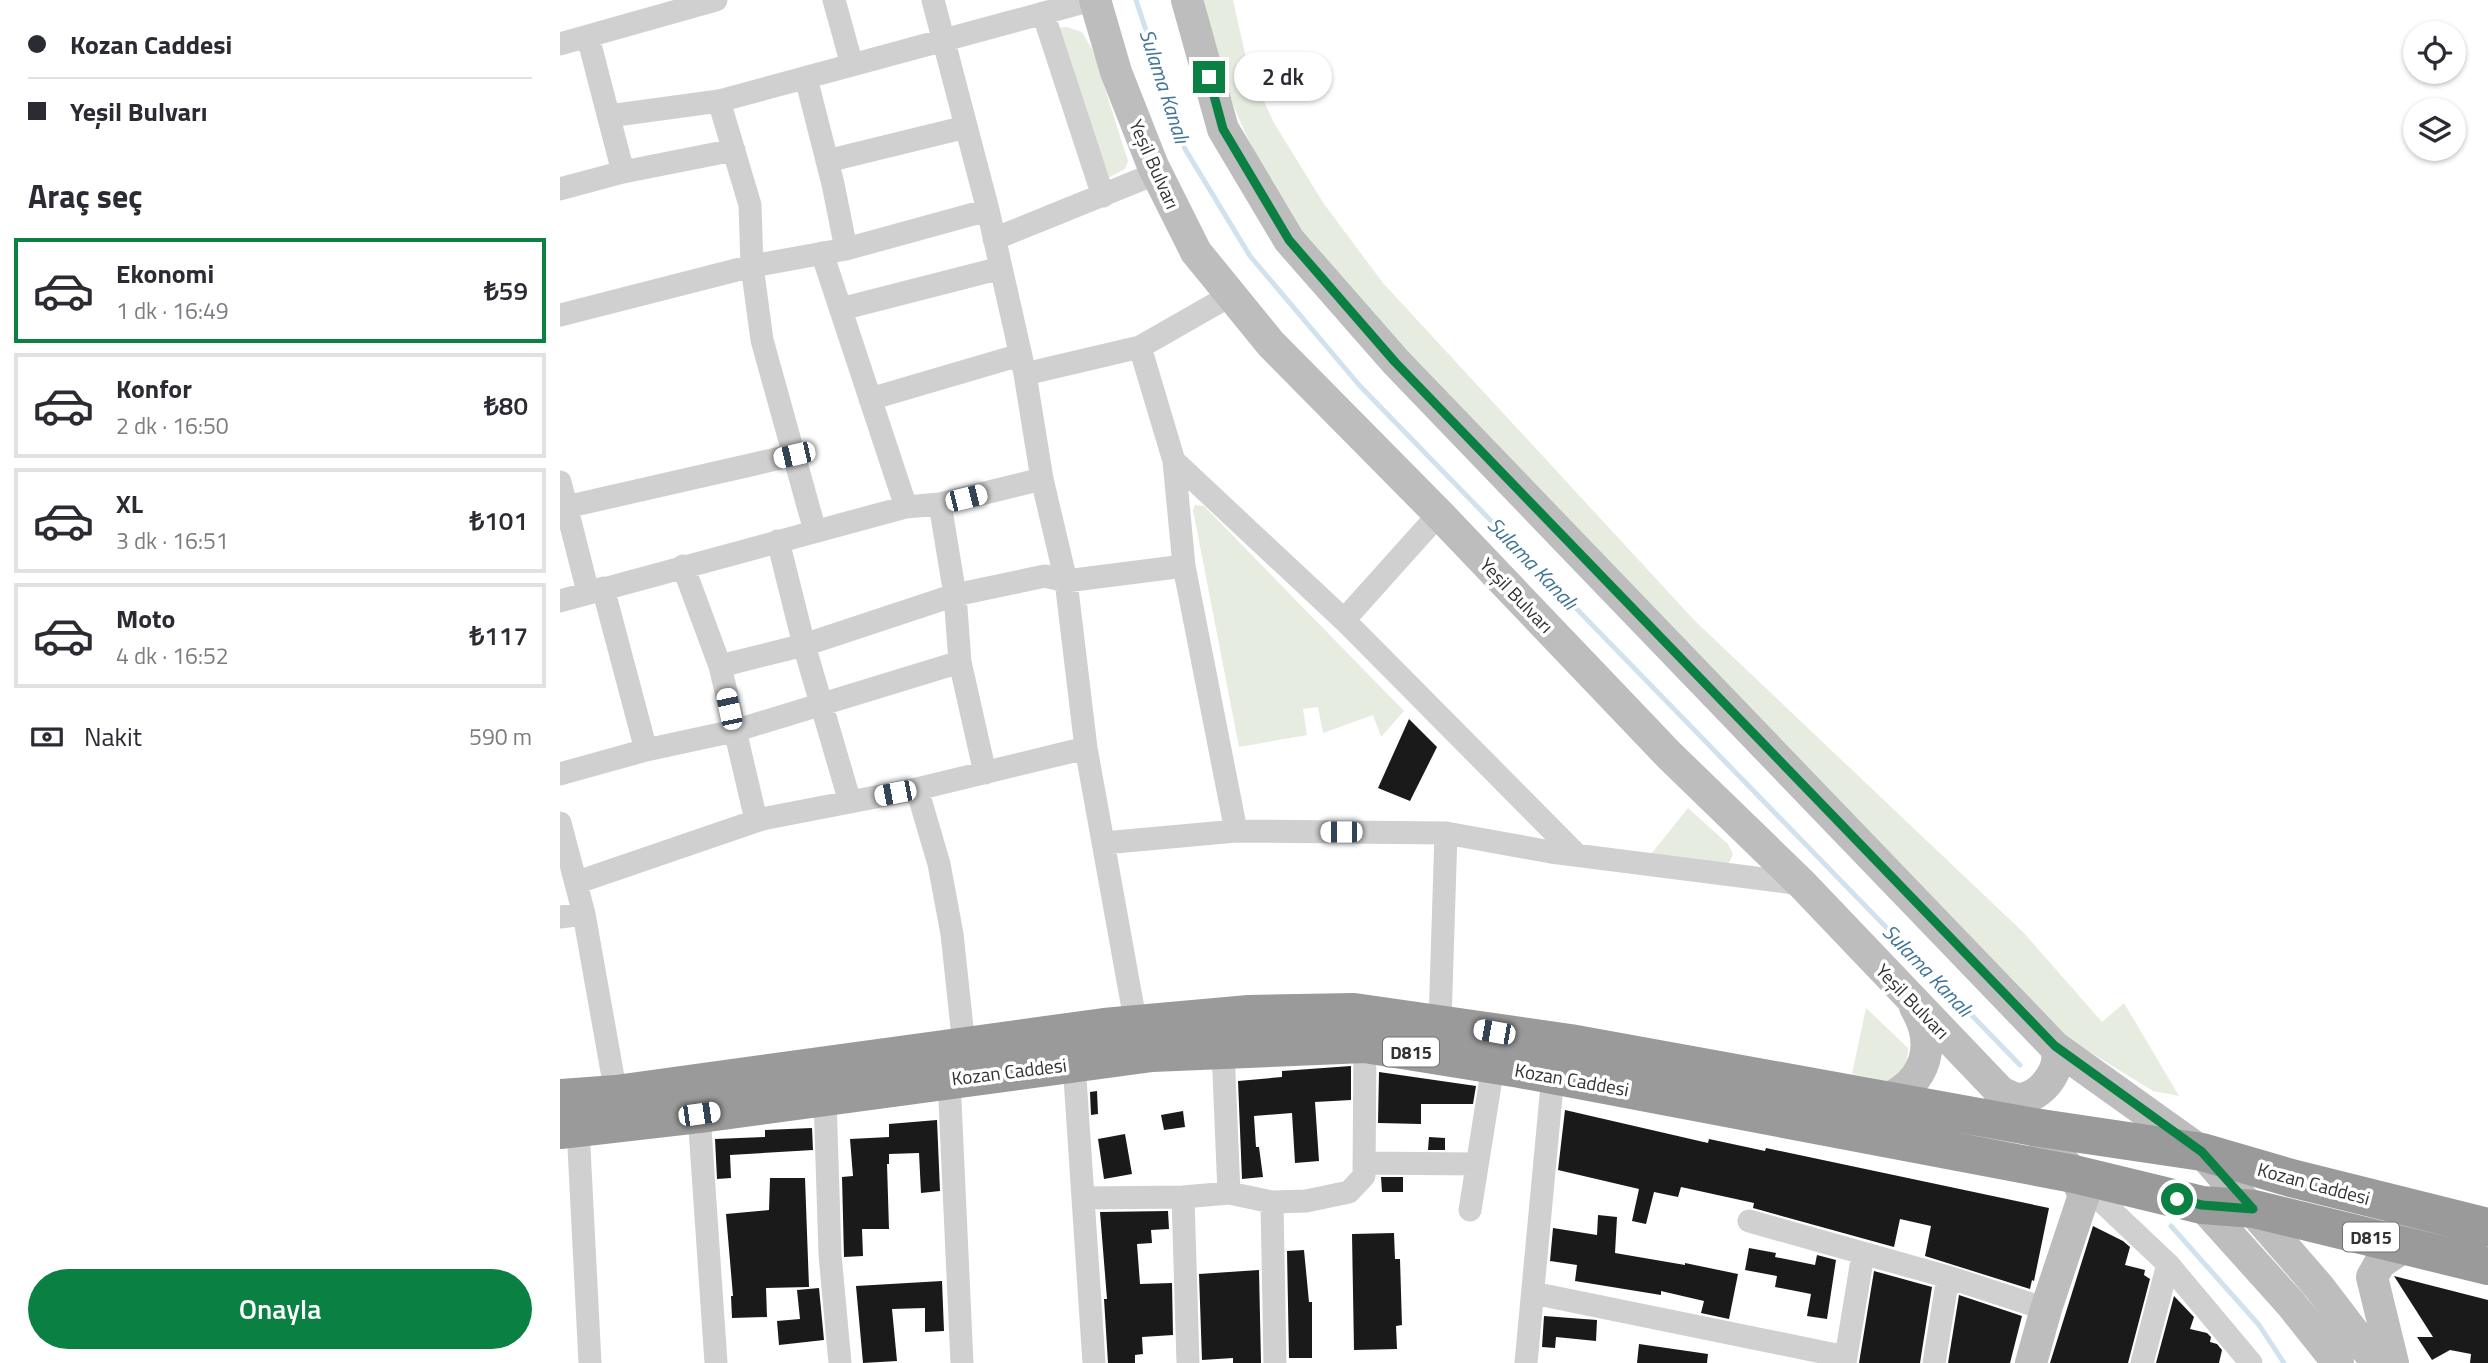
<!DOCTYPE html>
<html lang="tr">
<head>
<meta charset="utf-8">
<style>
	:root { --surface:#fff; --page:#f7f7f7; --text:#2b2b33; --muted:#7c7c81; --line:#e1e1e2; --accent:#0b8043 }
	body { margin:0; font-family:"Titillium Web",sans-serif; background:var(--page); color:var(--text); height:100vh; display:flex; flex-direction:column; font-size:26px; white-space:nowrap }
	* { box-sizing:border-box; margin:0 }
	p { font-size:23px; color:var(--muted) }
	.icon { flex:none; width:38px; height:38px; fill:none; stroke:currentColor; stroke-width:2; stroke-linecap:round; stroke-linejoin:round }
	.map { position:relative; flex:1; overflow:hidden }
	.panel { display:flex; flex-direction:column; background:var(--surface); width:560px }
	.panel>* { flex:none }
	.guide { display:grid; align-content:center; height:154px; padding:0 28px; background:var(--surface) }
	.fabs { position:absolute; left:1843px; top:21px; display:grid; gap:14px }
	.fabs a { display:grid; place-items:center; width:63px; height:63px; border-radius:50%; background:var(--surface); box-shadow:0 2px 5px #0004; font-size:35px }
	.end { position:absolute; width:32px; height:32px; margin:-16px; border:9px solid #0b8043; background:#fff; box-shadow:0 0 0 4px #fff }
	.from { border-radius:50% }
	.bubble { position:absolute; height:49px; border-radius:24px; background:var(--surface); box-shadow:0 2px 5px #0004; font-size:23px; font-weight:600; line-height:49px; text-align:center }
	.car { position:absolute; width:21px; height:42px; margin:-21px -10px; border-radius:9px; box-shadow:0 0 5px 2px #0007; background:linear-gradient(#fff 24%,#345 0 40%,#fff 0 76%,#345 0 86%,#fff 0) }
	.guide b { display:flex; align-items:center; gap:24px; height:66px; font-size:26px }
	.guide b+b { border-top:2px solid var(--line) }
	.guide i { width:18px; height:18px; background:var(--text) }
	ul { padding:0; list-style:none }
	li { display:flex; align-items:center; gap:21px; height:105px; margin:0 14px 10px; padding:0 14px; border:4px solid var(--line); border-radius:0px }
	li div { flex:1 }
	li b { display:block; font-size:26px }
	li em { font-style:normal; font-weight:600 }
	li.current { border-color:var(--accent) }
	li>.icon { width:63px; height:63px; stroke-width:1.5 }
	h2 { padding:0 28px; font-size:32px; line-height:84px }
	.pay { display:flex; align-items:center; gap:18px; height:77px; padding:0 28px; font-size:26px }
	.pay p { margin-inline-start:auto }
	.primary-button { display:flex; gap:14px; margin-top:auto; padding:14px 28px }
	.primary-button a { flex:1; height:80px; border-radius:42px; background:var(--accent); color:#fff; font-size:28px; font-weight:600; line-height:80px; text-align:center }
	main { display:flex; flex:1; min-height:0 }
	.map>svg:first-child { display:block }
	.green { fill:#e6ecdf }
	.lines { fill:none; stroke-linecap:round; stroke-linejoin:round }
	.stream { stroke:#cfe2ee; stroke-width:5 }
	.building { fill:#1a1a1a }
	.street { stroke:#d0d0d0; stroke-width:23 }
	.secondary { stroke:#bdbdbd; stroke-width:32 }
	.highway { stroke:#9a9a9a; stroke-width:38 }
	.route { stroke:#0b8043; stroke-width:9 }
	.labels { text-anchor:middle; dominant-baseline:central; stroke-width:7; stroke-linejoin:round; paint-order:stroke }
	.shield { fill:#fff; stroke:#707070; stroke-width:2 }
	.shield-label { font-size:18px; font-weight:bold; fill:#333 }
	.street-label { font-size:19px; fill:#333; stroke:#fff }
	.water-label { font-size:21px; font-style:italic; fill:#3f7597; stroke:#fff }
</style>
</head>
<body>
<main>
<section class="panel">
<div class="guide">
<b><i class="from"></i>Kozan Caddesi</b>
<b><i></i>Yeşil Bulvarı</b>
</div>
<h2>Araç seç</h2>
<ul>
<li class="current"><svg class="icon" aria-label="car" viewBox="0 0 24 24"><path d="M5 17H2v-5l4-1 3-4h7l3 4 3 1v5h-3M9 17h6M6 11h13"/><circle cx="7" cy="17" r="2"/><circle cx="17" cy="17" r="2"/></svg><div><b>Ekonomi</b><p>1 dk · 16:49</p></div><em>₺59</em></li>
<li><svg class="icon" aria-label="car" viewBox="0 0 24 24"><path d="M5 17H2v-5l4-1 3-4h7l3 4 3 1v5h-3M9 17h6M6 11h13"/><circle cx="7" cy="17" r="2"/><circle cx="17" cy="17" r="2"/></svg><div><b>Konfor</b><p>2 dk · 16:50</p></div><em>₺80</em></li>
<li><svg class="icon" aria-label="car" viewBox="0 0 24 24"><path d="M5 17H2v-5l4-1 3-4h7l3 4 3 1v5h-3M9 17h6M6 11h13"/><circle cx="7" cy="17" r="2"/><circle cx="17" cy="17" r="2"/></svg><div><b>XL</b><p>3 dk · 16:51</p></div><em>₺101</em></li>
<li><svg class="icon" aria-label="car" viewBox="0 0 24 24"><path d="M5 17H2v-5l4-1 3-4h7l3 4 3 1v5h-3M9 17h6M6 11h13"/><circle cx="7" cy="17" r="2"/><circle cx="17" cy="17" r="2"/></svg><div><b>Moto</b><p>4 dk · 16:52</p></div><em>₺117</em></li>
</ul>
<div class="pay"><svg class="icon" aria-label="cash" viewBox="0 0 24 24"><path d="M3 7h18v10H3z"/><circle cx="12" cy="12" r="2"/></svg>Nakit<p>590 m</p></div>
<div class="primary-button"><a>Onayla</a></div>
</section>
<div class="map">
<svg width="1928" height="1363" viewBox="0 0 1928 1363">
	<rect width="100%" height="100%" fill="#fff"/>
	<!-- green -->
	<path class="green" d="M 641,0 L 673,0 L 688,67 L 714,123 L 764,204 L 823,283 L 1135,621 L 1463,932 L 1542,1022 L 1564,1003 L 1619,1096 L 1593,1091 L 1494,1030 L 1054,579 L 746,242 C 696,163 661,92 641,0 Z
		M 507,27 L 522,32 L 533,51 L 568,161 L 565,169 L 538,183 L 497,28 Z
		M 635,505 L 644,506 L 844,711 L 821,737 L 813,715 L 763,733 L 758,707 L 743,709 L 747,735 L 679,747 L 633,510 Z
		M 1128,808 L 1168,844 L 1173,854 L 1169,863 L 1163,866 L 1088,858 Z
		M 1306,1008 L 1348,1048 L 1347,1062 L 1337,1079 L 1326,1081 L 1292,1074 Z"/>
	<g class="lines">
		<!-- stream -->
		<path class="stream" d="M 576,0 L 625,149 L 690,256 L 800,386 L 1460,1065
			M 1611,1226 L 1699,1325 L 1724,1363"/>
	</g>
	<!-- building -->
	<path class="building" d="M 849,719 L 877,747 L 850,801 L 818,788 Z
		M 791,1066 L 791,1100 L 755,1102 L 759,1161 L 735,1163 L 732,1113 L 694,1116 L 696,1147 L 699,1147 L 703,1177 L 682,1179 L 678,1081 L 722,1077 L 722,1071 Z
		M 819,1072 L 916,1086 L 913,1104 L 861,1104 L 861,1124 L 818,1123 Z
		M 537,1091 L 538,1114 L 531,1115 L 530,1092 Z
		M 1005,1110 L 1148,1143 L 1149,1139 L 1205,1151 L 1206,1148 L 1489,1208 L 1474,1281 L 1472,1280 L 1470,1289 L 1365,1256 L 1371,1226 L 1340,1219 L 1334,1247 L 1193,1208 L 1194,1203 L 1121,1187 L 1118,1197 L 1094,1192 L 1086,1224 L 1072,1221 L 1079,1189 L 998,1170 Z
		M 623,1111 L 625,1127 L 604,1130 L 601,1115 Z
		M 377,1120 L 380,1191 L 361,1193 L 359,1153 L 329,1154 L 329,1164 L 327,1164 L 329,1229 L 302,1229 L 303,1256 L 284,1257 L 282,1177 L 293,1176 L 290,1139 L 329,1137 L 329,1124 Z
		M 252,1128 L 253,1150 L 170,1155 L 171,1178 L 157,1179 L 155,1139 L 205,1137 L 205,1130 Z
		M 565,1134 L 572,1174 L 544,1179 L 538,1139 Z
		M 869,1137 L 885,1138 L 885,1150 L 868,1150 Z
		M 821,1177 L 843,1177 L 843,1192 L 822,1192 Z
		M 210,1178 L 245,1178 L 249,1287 L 206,1288 L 207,1317 L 172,1318 L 171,1296 L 173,1296 L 166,1214 L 209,1210 Z
		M 608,1211 L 609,1229 L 591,1230 L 592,1243 L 577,1244 L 580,1284 L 612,1283 L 613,1335 L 582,1337 L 583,1354 L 575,1355 L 575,1363 L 548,1363 L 544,1299 L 547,1299 L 540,1212 Z
		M 1038,1215 L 1057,1217 L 1055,1253 L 1125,1265 L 1125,1263 L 1178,1274 L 1169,1319 L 1141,1313 L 1144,1301 L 1101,1291 L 1101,1295 L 1015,1281 L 1017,1265 L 990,1261 L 993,1228 L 1037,1235 Z
		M 1533,1226 L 1563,1241 L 1570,1247 L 1565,1265 L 1585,1270 L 1584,1275 L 1590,1279 L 1568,1363 L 1490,1363 Z
		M 834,1233 L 835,1259 L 840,1259 L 842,1325 L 836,1326 L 837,1349 L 794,1350 L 792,1234 Z
		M 1189,1248 L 1216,1253 L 1215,1257 L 1255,1265 L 1257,1255 L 1276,1260 L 1267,1319 L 1247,1316 L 1251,1294 L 1215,1287 L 1217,1276 L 1185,1270 Z
		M 744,1250 L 749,1302 L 752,1302 L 752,1358 L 729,1358 L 727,1251 Z
		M 699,1270 L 701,1363 L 673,1363 L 673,1358 L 642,1360 L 639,1274 Z
		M 1314,1271 L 1372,1287 L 1360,1363 L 1299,1363 Z
		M 1834,1276 L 1928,1300 L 1928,1363 L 1910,1363 L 1911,1354 L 1890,1350 L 1872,1360 L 1857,1337 L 1873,1337 Z
		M 382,1281 L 384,1331 L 365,1332 L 365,1308 L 332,1309 L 337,1361 L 303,1363 L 296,1286 Z
		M 259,1288 L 264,1340 L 219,1345 L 217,1321 L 240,1319 L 237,1290 Z
		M 1399,1295 L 1462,1316 L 1450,1363 L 1388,1363 Z
		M 1614,1296 L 1634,1317 L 1630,1329 L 1647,1333 L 1651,1337 L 1650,1342 L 1657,1344 L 1662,1350 L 1659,1363 L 1596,1363 Z
		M 984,1316 L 1037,1320 L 1036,1341 L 996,1337 L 995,1348 L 982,1347 Z
		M 1079,1344 L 1148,1354 L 1147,1363 L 1077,1363 Z"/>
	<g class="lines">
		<!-- street -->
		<path class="street" d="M 274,0 L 292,65
			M 373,0 L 428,210 L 465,374 L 482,479 L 506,581 L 526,748 L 576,1025
			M 483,13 L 543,196
			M 28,37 L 63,172
			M 0,44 L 156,0
			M 246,78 L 273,184 L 286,249
			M 159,101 L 190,205 L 192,266 L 202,340 L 255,531
			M 49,116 L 159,101 L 532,0
			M 267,161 L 406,127
			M 0,189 L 63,172 L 174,150
			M 434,239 L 597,173
			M 262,253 L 346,507
			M 281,309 L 441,268
			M 0,315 L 192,266 L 286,249 L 428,210
			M 580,347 L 614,461 L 624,566 L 676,831
			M 465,374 L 580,347 L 671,295
			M 310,399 L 460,355
			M 614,461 L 784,620 L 1017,855
			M 0,482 L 28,592
			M 380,504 L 395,595 L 400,662 L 425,773
			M 6,507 L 234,455
			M 218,541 L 244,645 L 290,802
			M 123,566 L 160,666 L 196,820
			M 43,588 L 86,750
			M 0,601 L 346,507 L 380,504 L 482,479
			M 784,620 L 879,514
			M 160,666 L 244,645 L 395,595 L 485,576 L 506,581 L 624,566
			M 0,774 L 86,750 L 174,731 L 400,662
			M 357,789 L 379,864 L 392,934 L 404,1046
			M 0,823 L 24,914 L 56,1094
			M 544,843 L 676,831 L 886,833 L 991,852 L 1242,884
			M 18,882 L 202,819 L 357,789 L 526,748
			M 0,917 L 24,914
			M 880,1023 L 886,833
			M 663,1051 L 669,1193
			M 514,1063 L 534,1363
			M 389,1079 L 402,1363
			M 265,1097 L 270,1255 L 280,1363
			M 139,1114 L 156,1363
			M 18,1128 L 30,1363
			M 804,1163 L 916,1164
			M 1518,1179 L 1608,1264 L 1691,1363
			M 623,1197 L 628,1363
			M 523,1198 L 623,1197 L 669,1193 L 712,1202 L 746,1201 L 789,1192 L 804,1176 L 805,1044
			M 712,1202 L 715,1363
			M 910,1210 L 933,1066
			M 1189,1221 L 1388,1277 L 1486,1309
			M 973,1293 L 1286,1357
			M 966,1363 L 993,1075
			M 1285,1363 L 1303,1254
			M 1374,1363 L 1388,1277
			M 1582,1363 L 1608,1264"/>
		<!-- secondary -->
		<path class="secondary" d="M 535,0 L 556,72 L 593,166 L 636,252 L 711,344 L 879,514 L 1109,755 L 1242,884 L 1474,1127 L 1514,1174 L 1524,1195 L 1486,1309 L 1471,1363
			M 627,0 L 663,129 L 729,240 L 836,362 L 1495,1047 L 1642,1152 L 1759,1287 L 1817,1363
			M 1438,1091 C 1446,1094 1456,1101 1465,1098 C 1484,1093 1504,1066 1495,1047
			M 1327,1099 C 1367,1081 1377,1044 1355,1007
			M 1642,1205 L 1731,1304 L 1778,1363
			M 1833,1363 L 1812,1277 L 1820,1263 L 1845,1246"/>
		<!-- highway -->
		<path class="highway" d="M 0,1098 L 56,1094 L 544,1027 L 689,1014 L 794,1012 L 1010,1043 L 1474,1127 L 1642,1152 L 1731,1178 L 1928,1227
			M 0,1130 L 139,1114 L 592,1053 L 805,1044 L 960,1069 L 1514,1174 L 1642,1205 L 1694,1209 L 1928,1266"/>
	</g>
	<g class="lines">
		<!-- route -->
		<path class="route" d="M 649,77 L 663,129 L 729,240 L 835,362 L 1495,1046 L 1642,1152 L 1693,1209 L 1642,1205 L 1617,1199"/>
	</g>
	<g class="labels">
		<!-- shield labels -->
		<g class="shield">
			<rect x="823" y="1037.5" width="56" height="29" rx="5"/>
			<rect x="1783" y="1222.5" width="56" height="29" rx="5"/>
		</g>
		<g class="shield-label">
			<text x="851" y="1052">D815</text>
			<text x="1811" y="1237">D815</text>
		</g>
		<!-- street labels -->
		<g class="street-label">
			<text transform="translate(595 164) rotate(66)">Yeşil Bulvarı</text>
			<text transform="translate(957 595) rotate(46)">Yeşil Bulvarı</text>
			<text transform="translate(1353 1001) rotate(46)">Yeşil Bulvarı</text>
			<text transform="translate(449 1071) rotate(-7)">Kozan Caddesi</text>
			<text transform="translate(1012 1079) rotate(10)">Kozan Caddesi</text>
			<text transform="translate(1754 1183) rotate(15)">Kozan Caddesi</text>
		</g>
		<!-- water labels -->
		<g class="water-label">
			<text transform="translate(605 86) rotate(72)">Sulama Kanalı</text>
			<text transform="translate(973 563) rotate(46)">Sulama Kanalı</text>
			<text transform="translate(1368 970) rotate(46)">Sulama Kanalı</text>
		</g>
	</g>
</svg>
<div class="fabs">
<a><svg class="icon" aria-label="locate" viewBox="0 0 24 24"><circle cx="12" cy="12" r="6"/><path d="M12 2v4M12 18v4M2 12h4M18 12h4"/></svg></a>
<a><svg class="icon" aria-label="layers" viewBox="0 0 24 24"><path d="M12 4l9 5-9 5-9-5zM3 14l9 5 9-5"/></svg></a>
</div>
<i class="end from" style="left:1617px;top:1199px"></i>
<i class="end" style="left:649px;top:77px"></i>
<div class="bubble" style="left:674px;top:52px;width:98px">2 dk</div>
<i class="car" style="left:234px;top:455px;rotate:257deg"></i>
<i class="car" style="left:406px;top:498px;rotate:76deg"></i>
<i class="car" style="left:169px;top:709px;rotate:348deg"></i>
<i class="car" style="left:335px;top:793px;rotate:259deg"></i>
<i class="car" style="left:781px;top:832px;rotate:270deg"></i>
<i class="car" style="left:934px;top:1032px;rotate:280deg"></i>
<i class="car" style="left:139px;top:1114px;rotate:82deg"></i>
</div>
</main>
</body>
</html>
